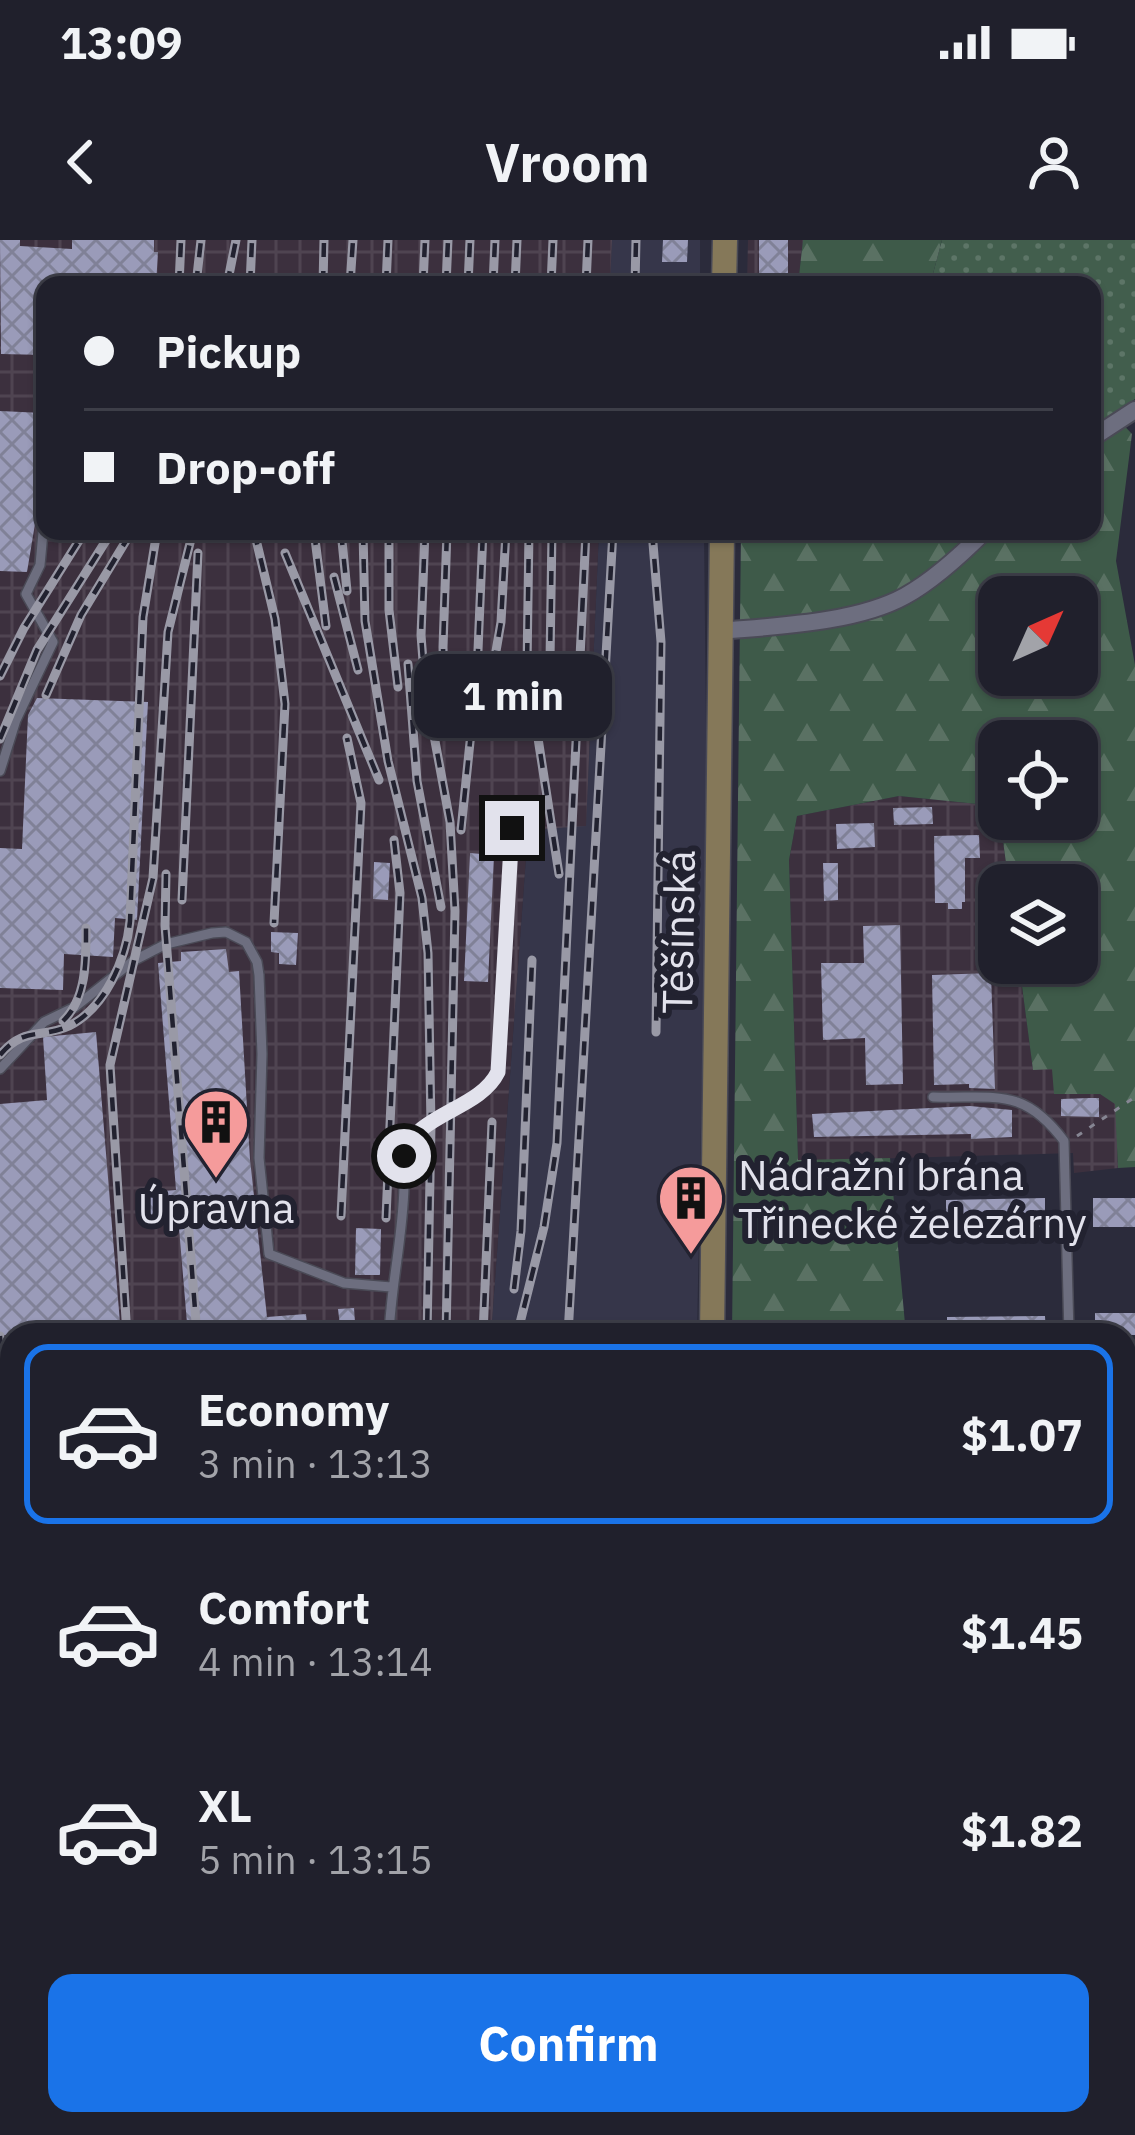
<!DOCTYPE html>
<html lang="en">
<head>
<meta charset="utf-8">
<style>
	:root { --surface:#20202c; --page:#2d2d38; --text:#f1f3f6; --muted:#a2a3a9; --line:#3d3e48; --accent:#1a73e8 }
	body { margin:0; font-family:"IBM Plex Sans",sans-serif; background:var(--page); color:var(--text); height:100vh; display:flex; flex-direction:column; font-size:45px; white-space:nowrap }
	* { box-sizing:border-box; margin:0 }
	p { font-size:39px; color:var(--muted) }
	.icon { flex:none; width:66px; height:66px; fill:none; stroke:currentColor; stroke-width:2; stroke-linecap:round; stroke-linejoin:round }
	.map { position:relative; flex:1; overflow:hidden }
	.panel { position:absolute; left:0px; top:1083px; width:1137px; height:813px; display:flex; flex-direction:column; background:var(--surface); border-radius:36px 36px 0 0; box-shadow:0 3px 9px #0004,0 0 0 3px var(--line) }
	.panel>* { flex:none }
	.hud { position:absolute; left:36px; top:36px; width:1065px; height:264px; border-radius:24px; box-shadow:0 3px 9px #0004,0 0 0 3px var(--line); display:grid; align-content:center; height:264px; padding:0 48px; background:var(--surface) }
	.needle { width:78px; rotate:45deg }
	.tools { position:absolute; left:978px; top:336px; display:grid; gap:24px }
	.tools a { display:grid; place-items:center; width:120px; height:120px; border-radius:24px; background:var(--surface); box-shadow:0 3px 9px #0004,0 0 0 3px var(--line); font-size:60px }
	.end { position:absolute; width:54px; height:54px; margin:-27px; border:15px solid #e2e2ec; background:#111; box-shadow:0 0 0 6px #111 }
	.from { border-radius:50% }
	.bubble { position:absolute; height:84px; border-radius:24px; background:var(--surface); box-shadow:0 3px 9px #0004,0 0 0 3px var(--line); font-size:39px; font-weight:800; line-height:84px; text-align:center }
	.hud b { display:flex; align-items:center; gap:42px; height:114px; font-size:45px }
	.hud b+b { border-top:3px solid var(--line) }
	.hud i { width:30px; height:30px; background:var(--text) }
	ul { padding:21px 0 0; list-style:none }
	li { display:flex; align-items:center; gap:36px; height:180px; margin:0 24px 18px; padding:0 24px; border:6px solid transparent; border-radius:24px }
	li div { flex:1 }
	li b { display:block; font-size:45px }
	li em { font-style:normal; font-weight:800 }
	li.active { border-color:var(--accent) }
	li>.icon { width:108px; height:108px; stroke-width:1.5 }
	.primary-button { display:flex; gap:24px; margin-top:auto; padding:24px 48px }
	.primary-button a { flex:1; height:138px; border-radius:24px; background:var(--accent); color:#fff; font-size:48px; font-weight:800; line-height:138px; text-align:center }
	.status { display:flex; justify-content:space-between; align-items:center; height:84px; padding:0 60px; background:var(--surface); direction:ltr }
	.status svg { height:33px; fill:currentColor }
	header { display:flex; justify-content:space-between; align-items:center; height:156px; padding:0 48px; background:var(--surface); font-size:54px; font-weight:800 }
	.map>svg:first-child { display:block }
	.built { fill:#36364a }
	.industrial { fill:url(#industrial-grid) }
	.grass { fill:url(#grass-dots) }
	.forest { fill:url(#forest-firs); fill-rule:evenodd }
	.lines { fill:none; stroke-linecap:round; stroke-linejoin:round }
	.stream { stroke:#4a7172; stroke-width:4.5 }
	.building { fill:url(#building-cross-hatch) }
	.service-casing { stroke:#4a4a56; stroke-width:12 }
	.minor-casing { stroke:#4a4a56; stroke-width:20 }
	.secondary-casing { stroke:#4a4a56; stroke-width:27 }
	.path { stroke:#868693; stroke-width:3; stroke-dasharray:6 9; stroke-linecap:butt }
	.service { stroke:#6d6e7f; stroke-width:9 }
	.minor { stroke:#6d6e7f; stroke-width:16 }
	.secondary { stroke:#857859; stroke-width:24 }
	.rail-casing { stroke:#9999a6; stroke-width:9 }
	.rail { stroke:#222230; stroke-width:4.5; stroke-dasharray:14; stroke-linecap:butt }
	.route { stroke:#e2e2ec; stroke-width:15 }
	.labels { text-anchor:middle; dominant-baseline:central; stroke-width:12; stroke-linejoin:round; paint-order:stroke }
	.street-label { font-size:42px; fill:#e2e2ec; stroke:#222230 }
	.poi-label { font-size:42px; fill:#e2e2ec; stroke:#222230; text-anchor:start }
</style>
</head>
<body>
<div class="status"><b>13:09</b><svg viewBox="0 0 49 12"><path d="M0 12V9h3v3zM5 12V6h3v6zM10 12V3h3v9zM15 12V0h3v12zM26 1h20v11H26zM47 4h2v5h-2z"/></svg></div>
<header><svg class="icon" aria-label="back" viewBox="0 0 24 24"><path d="M15 5l-7 7 7 7"/></svg>Vroom<svg class="icon" aria-label="person" viewBox="0 0 24 24"><circle cx="12" cy="8" r="4"/><path d="M4 21q1-7 8-7t8 7"/></svg></header>
<div class="map">
<svg width="1135" height="1895" viewBox="0 0 1135 1895">
	<defs>
		<pattern id="industrial-grid" width="8" height="8" patternUnits="userSpaceOnUse" patternTransform="scale(3)"><rect width="8" height="8" fill="#3c303e"/><path d="M0 4h8M4 0v8" fill="none" stroke="#4f4451"/></pattern>
		<pattern id="grass-dots" width="8" height="8" patternUnits="userSpaceOnUse" patternTransform="scale(3)"><rect width="8" height="8" fill="#425e4d"/><path d="M2 2h.1M6 6h.1" fill="none" stroke="#5d7567" stroke-width="1.8" stroke-linecap="round"/></pattern>
		<pattern id="forest-firs" width="22" height="20" patternUnits="userSpaceOnUse" patternTransform="scale(3)"><rect width="22" height="20" fill="#3e5a49"/><path d="M5 1l3.5 6h-7zM16 11l3.5 6h-7z" fill="#5a7163"/></pattern>
		<pattern id="building-cross-hatch" width="8" height="8" patternUnits="userSpaceOnUse" patternTransform="scale(3)"><rect width="8" height="8" fill="#9a9bb9"/><path d="M0 0l8 8M0 8l8-8" fill="none" stroke="#808197"/></pattern>
	</defs>
	<rect width="100%" height="100%" fill="#2b2b3b"/>
	<!-- built -->
	<path class="built" d="M 612,0 L 700,0 L 700,45 L 610,45 Z
		M 599,291 L 704,291 L 707,576 L 697,1095 L 491,1095 L 528,590 L 586,585 Z
		M 423,1884 L 584,1884 L 583,1895 L 423,1895 Z"/>
	<!-- industrial -->
	<path class="industrial" d="M 0,0 L 612,0 L 610,45 L 45,45 L 45,291 L 599,291 L 586,586 L 528,590 L 491,1095 L 12,1095 L 12,1884 L 423,1884 L 423,1895 L 0,1895 Z
		M 748,0 L 803,0 L 798,45 L 747,45 Z
		M 899,556 L 998,566 L 1009,645 L 999,645 L 999,723 L 1019,723 L 1033,829 L 1053,829 L 1055,854 L 1100,854 L 1116,864 L 1118,928 L 1074,933 L 1073,913 L 798,921 L 789,620 L 797,576 Z
		M 1125,1362 L 1135,1363 L 1135,1657 L 1125,1656 Z"/>
	<!-- grass -->
	<path class="grass" d="M 942,0 L 1135,0 L 1135,159 L 1092,189 L 1092,45 L 930,45 Z"/>
	<!-- forest -->
	<path class="forest" d="M 803,0 L 942,0 L 930,45 L 798,45 Z
		M 1113,174 L 1132,194 L 1116,321 L 1135,425 L 1135,927 L 1118,928 L 1115,864 L 1100,854 L 1054,854 L 1052,829 L 1033,830 L 1019,723 L 1077,723 L 1077,645 L 1009,645 L 1000,579 L 1077,579 L 1077,501 L 999,501 L 999,573 L 997,566 L 899,556 L 797,576 L 789,620 L 798,920 L 890,918 L 906,1095 L 732,1095 L 741,291 L 1092,291 L 1092,189 ZM 999,357 L 1077,357 L 1077,435 L 999,435 Z
		M 1125,1656 L 1135,1662 L 1135,1787 L 1125,1782 Z
		M 1125,1810 L 1135,1815 L 1135,1895 L 712,1895 L 714,1884 L 1125,1884 Z"/>
	<g class="lines">
		<!-- stream -->
		<path class="stream" d="M 1125,1839 L 1135,1844"/>
	</g>
	<!-- building -->
	<path class="building" d="M 0,0 L 20,0 L 20,6 L 72,9 L 72,0 L 154,0 L 154,12 L 158,12 L 156,45 L 45,45 L 45,115 L 1,114 Z
		M 663,0 L 688,0 L 687,22 L 662,22 Z
		M 759,0 L 788,0 L 788,45 L 759,45 Z
		M 0,171 L 43,173 L 38,266 L 27,332 L 0,331 Z
		M 37,458 L 148,462 L 137,680 L 115,678 L 113,717 L 64,714 L 63,750 L 0,748 L 0,608 L 22,609 L 28,475 Z
		M 932,567 L 933,584 L 894,585 L 893,568 Z
		M 874,583 L 875,607 L 837,609 L 836,584 Z
		M 979,595 L 980,618 L 965,618 L 965,662 L 962,662 L 962,669 L 948,669 L 948,663 L 935,663 L 934,596 Z
		M 470,613 L 494,615 L 488,742 L 464,741 Z
		M 374,622 L 390,623 L 388,660 L 373,659 Z
		M 823,623 L 838,623 L 838,660 L 824,661 Z
		M 900,685 L 903,844 L 866,845 L 865,798 L 823,800 L 821,723 L 864,723 L 863,686 Z
		M 271,692 L 298,693 L 296,725 L 279,724 L 279,713 L 271,712 Z
		M 226,709 L 229,732 L 239,731 L 250,919 L 267,1077 L 306,1074 L 308,1095 L 188,1095 L 178,976 L 139,979 L 137,953 L 176,950 L 158,723 L 181,721 L 181,712 Z
		M 991,733 L 995,849 L 969,848 L 969,844 L 934,845 L 932,735 Z
		M 96,792 L 121,1095 L 0,1095 L 0,864 L 47,860 L 43,797 Z
		M 1089,858 L 1099,858 L 1099,877 L 1061,876 L 1061,859 Z
		M 970,866 L 1012,870 L 1012,897 L 971,899 L 971,894 L 814,897 L 812,874 Z
		M 1045,958 L 1045,987 L 946,989 L 946,960 Z
		M 1093,958 L 1135,958 L 1135,987 L 1093,987 Z
		M 356,988 L 381,989 L 380,1035 L 355,1035 Z
		M 354,1068 L 355,1082 L 364,1081 L 365,1095 L 341,1095 L 338,1069 Z
		M 1095,1073 L 1135,1073 L 1135,1095 L 1095,1095 Z
		M 1045,1076 L 1046,1095 L 947,1095 L 947,1077 Z"/>
	<g class="lines">
		<!-- service casing -->
		<g class="service-casing">
			<path id="service" d="M 0,531 L 16,480 L 53,402 L 26,354 L 40,325 L 45,271
				M 0,829 L 44,782 L 75,767 L 133,721 L 166,704 L 212,693 L 226,692 L 246,702 L 257,722 L 259,735 L 262,814 L 259,918 L 269,1014 L 344,1043 L 391,1047
				M 933,857 C 995,859 1023,846 1064,901 L 1069,1095
				M 389,1095 C 391,1045 403,996 404,946 C 404,932 401,912 410,900 C 435,867 489,868 500,823 L 512,588
				M 1125,1205 L 1135,1205
				M 1125,1476 L 1135,1477
				M 372,1895 L 373,1884
				M 648,1895 L 649,1884
				M 666,1895 L 666,1884"/>
		</g>
		<!-- minor casing -->
		<g class="minor-casing">
			<path id="minor" d="M 1092,198 L 1135,170
				M 721,391 C 776,386 856,383 905,356 C 934,340 961,315 985,291
				M 1125,1355 L 1135,1356
				M 1125,1798 L 1135,1803
				M 812,1895 L 823,1884"/>
		</g>
		<!-- secondary casing -->
		<g class="secondary-casing">
			<path id="secondary" d="M 724,45 L 725,0
				M 712,1095 L 722,291
				M 692,1895 L 694,1884"/>
		</g>
		<!-- path -->
		<path class="path" d="M 1077,896 L 1135,857
			M 1125,1665 L 1135,1666
			M 516,1895 L 517,1884
			M 554,1895 L 554,1884
			M 595,1895 L 595,1884
			M 626,1895 L 626,1884"/>
		<!-- service -->
		<use href="#service" class="service"/>
		<!-- minor -->
		<use href="#minor" class="minor"/>
		<!-- secondary -->
		<use href="#secondary" class="secondary"/>
		<!-- rail casing -->
		<g class="rail-casing">
			<path id="rail" d="M 179,45 L 181,0
				M 196,45 L 201,0
				M 227,45 L 236,0
				M 250,45 L 252,0
				M 323,45 L 324,0
				M 350,45 L 353,0
				M 386,45 L 388,0
				M 423,45 L 425,0
				M 446,45 L 448,0
				M 468,45 L 470,0
				M 493,45 L 495,0
				M 515,45 L 517,0
				M 551,45 L 553,0
				M 586,45 L 588,0
				M 635,45 L 636,0
				M 254,291 L 275,379 L 285,464 L 274,683
				M 314,291 L 326,386
				M 341,291 L 347,351
				M 363,291 L 365,381 L 388,521 L 422,658 L 428,713 L 431,885 L 427,1095
				M 389,291 L 389,370 L 398,447
				M 425,291 L 421,395 L 425,447 L 450,582 L 455,671 L 446,1095
				M 529,291 L 527,427 L 559,634
				M 652,291 L 661,402 L 656,792
				M 285,313 L 379,540
				M 334,337 L 358,430
				M 408,424 L 417,541 L 441,667
				M 0,436 L 24,388 L 85,291
				M 489,452 L 501,382 L 506,291
				M 46,455 L 81,375 L 132,291
				M 445,479 L 443,407 L 447,291
				M 549,485 L 552,291
				M 0,499 L 37,410 L 112,291
				M 461,590 L 477,434 L 483,291
				M 166,634 L 165,686 L 197,1095
				M 182,660 L 198,313
				M 63,781 C 87,758 86,720 86,688
				M 0,815 C 24,786 41,799 69,786 C 105,768 126,720 130,681 L 143,377 L 157,291
				M 341,976 L 361,563 L 347,498
				M 386,978 L 400,653 L 394,600
				M 514,1049 L 521,991 L 532,720
				M 127,1095 L 110,825 L 153,638 L 168,392 L 193,291
				M 483,1095 L 492,882
				M 517,1095 L 544,987 L 557,903 L 586,291
				M 568,1095 L 613,291
				M 0,1096 L 5,1163 L 0,1186
				M 0,1224 L 10,1213
				M 0,1659 L 12,1658
				M 0,1730 L 12,1729
				M 0,1779 L 12,1784
				M 0,1820 L 12,1828
				M 0,1855 L 12,1871
				M 387,1895 L 388,1884
				M 414,1895 L 415,1884
				M 529,1895 L 530,1884"/>
		</g>
		<!-- rail -->
		<use href="#rail" class="rail"/>
	</g>
	<g class="lines">
		<!-- route -->
		<path class="route" d="M 404,916 C 414,873 479,871 498,832 L 512,588"/>
	</g>
	<!-- icons -->
	<defs>
		<g id="building-pin" transform="scale(3.45)"><path d="M0 17L-7.5 6A9.5 9.5 0 1 1 7.5 6Z" fill="#f59b9b" stroke="#222230"/><path d="M-4-6H4V6H1V3H-1V6H-4ZM-2.5-4.3h1.7v1.8h-1.7ZM.8-4.3h1.7v1.8H.8ZM-2.5-1h1.7V.8h-1.7ZM.8-1h1.7V.8H.8Z" fill="#111"/></g>
	</defs>
	<g fill-rule="evenodd">
		<use href="#building-pin" x="216" y="882"/>
		<use href="#building-pin" x="691" y="958"/>
	</g>
	<g class="labels">
		<!-- street labels -->
		<g class="street-label">
			<text transform="translate(678 692) rotate(-89)">Těšínská</text>
		</g>
		<!-- poi labels -->
		<g class="poi-label">
			<text x="738" y="934">Nádražní brána<tspan x="738" dy="48">Třinecké železárny</tspan></text>
			<text x="216" y="967" text-anchor="middle">Úpravna</text>
		</g>
	</g>
</svg>
<div class="tools">
<a><svg class="needle" viewBox="-14 -14 28 28"><path d="M0-13l5 13h-10z" fill="#e53935"/><path d="M0 13l5-13h-10z" fill="#a2a3a9"/></svg></a>
<a><svg class="icon" aria-label="locate" viewBox="0 0 24 24"><circle cx="12" cy="12" r="6"/><path d="M12 2v4M12 18v4M2 12h4M18 12h4"/></svg></a>
<a><svg class="icon" aria-label="layers" viewBox="0 0 24 24"><path d="M12 4l9 5-9 5-9-5zM3 14l9 5 9-5"/></svg></a>
</div>
<i class="end from" style="left:404px;top:916px"></i>
<i class="end" style="left:512px;top:588px"></i>
<div class="bubble" style="left:414px;top:414px;width:198px">1 min</div>
<div class="hud">
<b><i class="from"></i>Pickup</b>
<b><i></i>Drop-off</b>
</div>
<section class="panel">
<ul>
<li class="active"><svg class="icon" aria-label="car" viewBox="0 0 24 24"><path d="M5 17H2v-5l4-1 3-4h7l3 4 3 1v5h-3M9 17h6M6 11h13"/><circle cx="7" cy="17" r="2"/><circle cx="17" cy="17" r="2"/></svg><div><b>Economy</b><p>3 min · 13:13</p></div><em>$1.07</em></li>
<li><svg class="icon" aria-label="car" viewBox="0 0 24 24"><path d="M5 17H2v-5l4-1 3-4h7l3 4 3 1v5h-3M9 17h6M6 11h13"/><circle cx="7" cy="17" r="2"/><circle cx="17" cy="17" r="2"/></svg><div><b>Comfort</b><p>4 min · 13:14</p></div><em>$1.45</em></li>
<li><svg class="icon" aria-label="car" viewBox="0 0 24 24"><path d="M5 17H2v-5l4-1 3-4h7l3 4 3 1v5h-3M9 17h6M6 11h13"/><circle cx="7" cy="17" r="2"/><circle cx="17" cy="17" r="2"/></svg><div><b>XL</b><p>5 min · 13:15</p></div><em>$1.82</em></li>
</ul>
<div class="primary-button"><a>Confirm</a></div>
</section>
</div>
</body>
</html>
